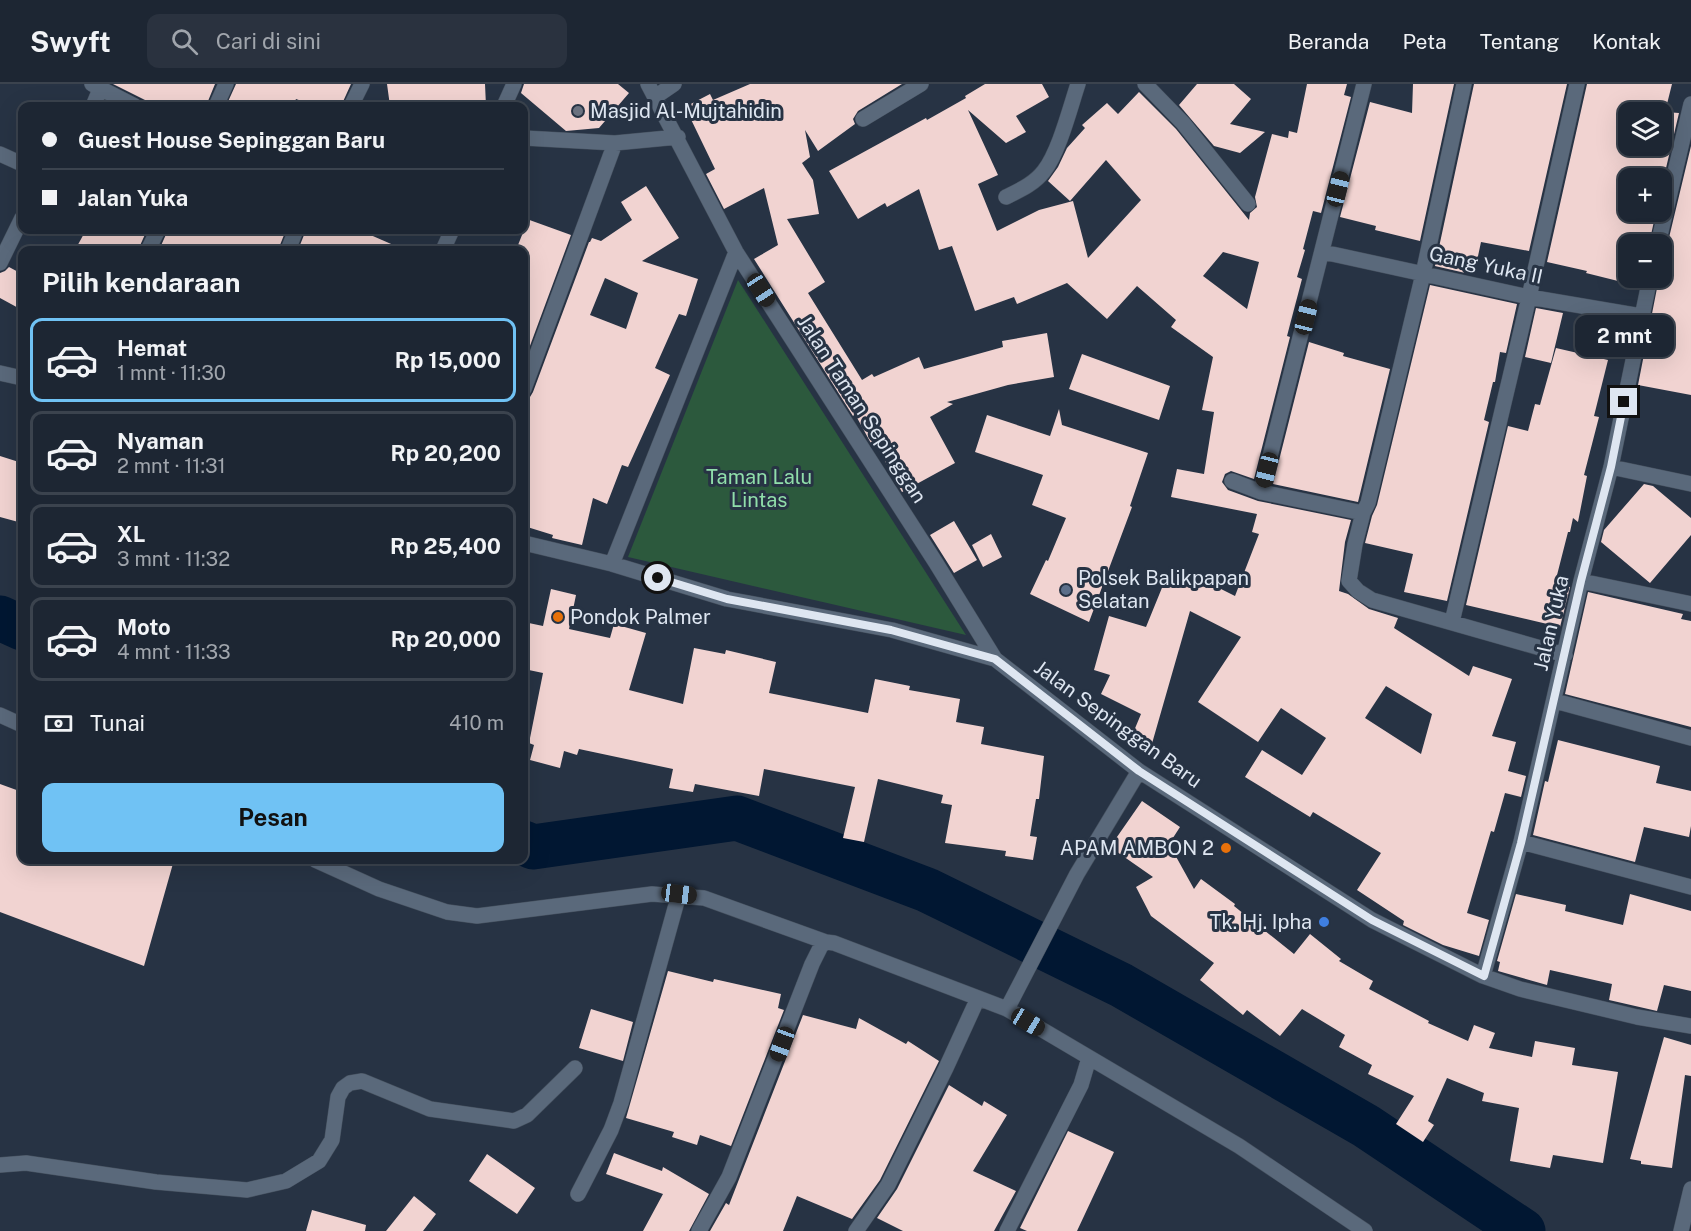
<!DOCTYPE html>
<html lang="id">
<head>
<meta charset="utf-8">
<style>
	:root { --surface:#1d2633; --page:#2a323f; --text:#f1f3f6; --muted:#a0a5ac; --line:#3b434e; --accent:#70c2f4 }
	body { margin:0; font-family:"Public Sans",sans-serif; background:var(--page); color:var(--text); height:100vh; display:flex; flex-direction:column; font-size:22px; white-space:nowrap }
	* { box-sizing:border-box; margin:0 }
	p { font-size:20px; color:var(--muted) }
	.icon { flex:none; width:33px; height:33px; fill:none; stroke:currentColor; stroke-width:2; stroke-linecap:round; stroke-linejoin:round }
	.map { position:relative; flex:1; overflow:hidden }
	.side { position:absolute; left:18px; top:162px; width:510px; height:618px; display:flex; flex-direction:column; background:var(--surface); border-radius:12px; box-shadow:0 6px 24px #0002,0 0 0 2px var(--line) }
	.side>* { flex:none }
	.guide { position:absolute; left:18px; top:18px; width:510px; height:132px; border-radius:12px; box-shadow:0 6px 24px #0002,0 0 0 2px var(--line); display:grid; align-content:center; height:132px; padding:0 24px; background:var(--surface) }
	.controls { position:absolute; left:1618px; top:18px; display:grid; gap:12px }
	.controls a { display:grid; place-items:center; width:54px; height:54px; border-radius:12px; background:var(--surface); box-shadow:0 6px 24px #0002,0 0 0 2px var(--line); font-size:30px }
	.end { position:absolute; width:27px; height:27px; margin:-14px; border:8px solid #dee6f1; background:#111; box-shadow:0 0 0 3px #111 }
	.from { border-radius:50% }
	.bubble { position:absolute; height:42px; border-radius:12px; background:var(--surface); box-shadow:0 6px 24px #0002,0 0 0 2px var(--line); font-size:20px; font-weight:700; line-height:42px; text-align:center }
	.car { position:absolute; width:18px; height:36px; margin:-18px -9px; border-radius:8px; box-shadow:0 0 4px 2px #0007; background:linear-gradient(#222 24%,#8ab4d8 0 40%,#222 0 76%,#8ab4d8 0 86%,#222 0) }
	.guide b { display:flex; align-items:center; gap:21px; height:57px; font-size:22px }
	.guide b+b { border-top:2px solid var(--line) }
	.guide i { width:15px; height:15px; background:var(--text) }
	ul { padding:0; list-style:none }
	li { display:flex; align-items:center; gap:18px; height:84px; margin:0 12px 9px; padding:0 12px; border:3px solid var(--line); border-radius:12px }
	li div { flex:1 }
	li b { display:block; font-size:22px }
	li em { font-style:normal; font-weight:700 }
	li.on { border-color:var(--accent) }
	li>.icon { width:54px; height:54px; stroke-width:1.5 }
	h2 { padding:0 24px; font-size:27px; line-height:72px }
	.pay { display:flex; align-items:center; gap:15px; height:66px; padding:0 24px; font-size:22px }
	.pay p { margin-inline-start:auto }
	.primary-button { display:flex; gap:12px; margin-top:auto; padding:12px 24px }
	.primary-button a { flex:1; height:69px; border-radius:12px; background:var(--accent); color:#111; font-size:24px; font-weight:700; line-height:69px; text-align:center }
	header { display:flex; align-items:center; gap:36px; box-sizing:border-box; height:84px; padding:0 30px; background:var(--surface); border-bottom:2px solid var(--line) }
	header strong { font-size:28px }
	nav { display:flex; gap:33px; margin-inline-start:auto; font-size:21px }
	.search { width:420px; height:54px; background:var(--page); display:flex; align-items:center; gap:15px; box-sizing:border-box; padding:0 21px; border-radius:12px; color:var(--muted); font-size:22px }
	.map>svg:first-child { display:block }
	.green { fill:#2c593d }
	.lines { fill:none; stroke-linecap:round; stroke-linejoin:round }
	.river { stroke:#011732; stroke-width:45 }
	.building { fill:#f1d3d1; fill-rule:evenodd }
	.minor-casing { stroke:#45505e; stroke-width:16 }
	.minor { stroke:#5a697b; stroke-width:15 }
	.route { stroke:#dee6f1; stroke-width:8 }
	.worship-dot { fill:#6b7280; stroke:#273344; stroke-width:2 }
	.service-dot { fill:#5c6f8a; stroke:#273344; stroke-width:2 }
	.food-dot { fill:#e8710a; stroke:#273344; stroke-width:2 }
	.shop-dot { fill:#3f7fe0; stroke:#273344; stroke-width:2 }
	.labels { text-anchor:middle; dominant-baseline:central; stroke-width:6; stroke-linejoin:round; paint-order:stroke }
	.poi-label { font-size:20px; fill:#dee6f1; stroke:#273344; text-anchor:start }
	.street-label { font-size:20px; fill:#dee6f1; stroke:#273344 }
	.park-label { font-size:20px; fill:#90deaa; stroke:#273344 }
</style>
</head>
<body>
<header>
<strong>Swyft</strong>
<div class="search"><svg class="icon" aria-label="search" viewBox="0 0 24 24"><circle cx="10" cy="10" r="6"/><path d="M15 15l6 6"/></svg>Cari di sini</div>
<nav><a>Beranda</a><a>Peta</a><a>Tentang</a><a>Kontak</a></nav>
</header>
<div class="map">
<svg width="1691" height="1147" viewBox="0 0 1691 1147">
	<rect width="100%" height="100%" fill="#273344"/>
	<!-- green -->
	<path class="green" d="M 738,196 L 966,551 L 628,473 Z"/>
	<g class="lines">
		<!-- river -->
		<path class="river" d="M 0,534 L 22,544
			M 524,759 L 533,763 L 737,734 L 927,806 L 1121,901 L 1366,1042 L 1523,1147"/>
	</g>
	<!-- building -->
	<path class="building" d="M 113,0 L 215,0 L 206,22 L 157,22 Z
		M 236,0 L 351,0 L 341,22 L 315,22 L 296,15 L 293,22 L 226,22 Z
		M 387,0 L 485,0 L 486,22 L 390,22 Z
		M 524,0 L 618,0 L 629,9 L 599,44 L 566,47 L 521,9 Z
		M 750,0 L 902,0 L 858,27 L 853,35 L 855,40 L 818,67 L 805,46 L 810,73 L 802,79 L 813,96 L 819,130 L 787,135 L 825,198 L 808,209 L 862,296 L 872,290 L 874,293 L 919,273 L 924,285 L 1003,263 L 1002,257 L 1047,249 L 1054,293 L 1008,301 L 947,318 L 953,320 L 930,333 L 955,379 L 902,408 L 876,361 L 873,363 L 855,330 L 853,332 L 754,175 L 778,161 L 764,104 L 724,125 L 706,90 L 715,85 L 685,23 L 710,10 L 713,16 Z
		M 985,0 L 1042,0 L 1049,13 L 1016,32 L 1026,48 L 1006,59 L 968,26 L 998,91 L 978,100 L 997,147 L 1039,126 L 1073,117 L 1088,174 L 1141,116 L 1106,76 L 1070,117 L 1048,97 L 1058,83 L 1067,64 L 1085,44 L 1082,41 L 1107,19 L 1118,30 L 1139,8 L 1176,45 L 1249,136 L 1250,129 L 1257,123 L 1255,113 L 1272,50 L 1288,54 L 1289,47 L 1297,49 L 1307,0 L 1347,0 L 1344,11 L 1351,13 L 1321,129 L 1313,127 L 1303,165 L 1305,166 L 1297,193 L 1302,195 L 1287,252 L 1290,253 L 1254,395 L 1231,387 L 1225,390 L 1222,398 L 1228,406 L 1258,417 L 1351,436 L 1345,458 L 1339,507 L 1348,510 L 1369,525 L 1398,534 L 1394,544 L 1469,592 L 1473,582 L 1512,595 L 1492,652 L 1516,658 L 1508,687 L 1526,692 L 1521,713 L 1505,709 L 1494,748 L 1491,747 L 1467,829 L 1489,836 L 1479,872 L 1443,861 L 1403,841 L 1404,837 L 1357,806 L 1381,769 L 1313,728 L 1310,733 L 1245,693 L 1262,666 L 1302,691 L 1326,654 L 1281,624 L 1258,658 L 1198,618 L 1241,553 L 1190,527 L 1151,663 L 1131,654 L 1141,630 L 1101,610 L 1110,591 L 1094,586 L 1109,532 L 1146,543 L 1168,489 L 1207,504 L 1209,499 L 1235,512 L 1259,450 L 1252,448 L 1257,430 L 1171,413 L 1177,385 L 1204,390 L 1214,328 L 1202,326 L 1213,273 L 1171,243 L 1176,236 L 1137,202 L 1107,235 L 1067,199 L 1017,220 L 1014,213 L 975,227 L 952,162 L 939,166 L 919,105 L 887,123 L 885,119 L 858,135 L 829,87 L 926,34 L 927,36 L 966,14 L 965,12 ZM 1223,168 L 1259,178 L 1247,225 L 1203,192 ZM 1386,602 L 1432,630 L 1421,670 L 1365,634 Z
		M 1197,0 L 1234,0 L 1251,15 L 1230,40 L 1265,48 L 1240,69 L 1214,62 L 1179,21 Z
		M 1413,0 L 1454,0 L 1420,157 L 1375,146 L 1376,142 L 1340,133 L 1370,18 L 1412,29 Z
		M 1474,0 L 1567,0 L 1529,167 L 1481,158 L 1474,191 L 1435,182 Z
		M 1587,0 L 1672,0 L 1665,28 L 1679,29 L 1662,101 L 1662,94 L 1629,94 L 1629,128 L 1656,128 L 1649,160 L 1629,160 L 1629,194 L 1640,194 L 1638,202 L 1586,189 L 1587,187 L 1547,178 ZM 1629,28 L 1662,28 L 1662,62 L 1629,62 Z
		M 1691,62 L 1691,311 L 1638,301 L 1659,194 L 1662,194 L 1662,169 L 1667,162 Z
		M 646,102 L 679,154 L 642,177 L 698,195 L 686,232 L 679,230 L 655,284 L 670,291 L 628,383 L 622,381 L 607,420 L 593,414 L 582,461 L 552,454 L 553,451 L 524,442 L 524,314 L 530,313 L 533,308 L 589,158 L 590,158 L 592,154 L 601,157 L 632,136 L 621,118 ZM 605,194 L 638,209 L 626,245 L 590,231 Z
		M 524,134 L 571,151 L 524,278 L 524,166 L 516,166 L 524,146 Z
		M 86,146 L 147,146 L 138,166 L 75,166 Z
		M 168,146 L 286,146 L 278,166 L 159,166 Z
		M 306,146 L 359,146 L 405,166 L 298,166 Z
		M 9,183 L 22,190 L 22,226 L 0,214 L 0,189 L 5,187 Z
		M 1430,201 L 1517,220 L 1506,269 L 1500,268 L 1495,298 L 1493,298 L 1484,336 L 1489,338 L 1447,517 L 1404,508 L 1413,470 L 1365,459 L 1372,432 L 1377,421 Z
		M 1536,224 L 1563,229 L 1551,279 L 1525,273 Z
		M 1309,258 L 1344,269 L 1343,272 L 1390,285 L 1358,418 L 1273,400 Z
		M 1556,264 L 1608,276 L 1594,332 L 1599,333 L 1584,391 L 1587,392 L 1578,438 L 1573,434 L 1570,448 L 1568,448 L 1555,499 L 1570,503 L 1560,543 L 1466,521 L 1508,342 L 1528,347 L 1535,320 L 1540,321 Z
		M 1082,270 L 1170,302 L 1159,336 L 1069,305 Z
		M 1059,325 L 1062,341 L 1148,369 L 1130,422 L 1132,423 L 1089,538 L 1030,510 L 1046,476 L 1048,477 L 1066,434 L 1032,421 L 1043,391 L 975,368 L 987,331 L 1050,352 Z
		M 0,372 L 22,379 L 22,439 L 0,433 Z
		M 1644,400 L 1653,402 L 1691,434 L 1691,451 L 1650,499 L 1601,458 L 1604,446 Z
		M 954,437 L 977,476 L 954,489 L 930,451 Z
		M 991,450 L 1002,473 L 983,483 L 972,461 Z
		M 551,505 L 576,511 L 569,545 L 610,554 L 614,540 L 646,549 L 629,606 L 683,620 L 694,564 L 725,570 L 726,566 L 776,578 L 769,609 L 868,629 L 875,595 L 910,602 L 909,606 L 960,615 L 956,638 L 984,643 L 981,660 L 1044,672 L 1039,715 L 1036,715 L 1030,752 L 1037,753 L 1033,776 L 1005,772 L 1006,767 L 945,759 L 952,721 L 941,719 L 943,711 L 878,695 L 864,758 L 843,754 L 855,703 L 764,685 L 759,712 L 695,700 L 693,708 L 669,704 L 673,685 L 579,665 L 577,671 L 564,667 L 560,684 L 530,676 L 534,661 L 529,659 L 543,589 L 524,585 L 524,538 L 543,542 Z
		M 1588,508 L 1683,530 L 1681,535 L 1691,537 L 1691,643 L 1565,610 Z
		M 1558,656 L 1660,682 L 1656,699 L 1691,707 L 1691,742 L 1689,753 L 1644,743 L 1635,778 L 1533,751 L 1545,697 L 1548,698 Z
		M 0,700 L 22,708 L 22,776 L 174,776 L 144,882 L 0,828 Z
		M 1142,717 L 1180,743 L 1169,760 L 1194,805 L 1201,795 L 1235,820 L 1234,822 L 1294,870 L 1310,850 L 1341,875 L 1339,877 L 1373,897 L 1369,905 L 1429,937 L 1428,939 L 1468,957 L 1474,941 L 1495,949 L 1489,964 L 1532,973 L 1535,957 L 1575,964 L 1572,981 L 1618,988 L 1603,1079 L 1553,1071 L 1550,1084 L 1510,1077 L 1519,1024 L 1482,1017 L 1484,1009 L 1447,994 L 1428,1037 L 1434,1041 L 1423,1058 L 1396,1040 L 1414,1012 L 1368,990 L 1372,981 L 1339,963 L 1345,951 L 1302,925 L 1280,952 L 1247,926 L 1243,931 L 1200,896 L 1214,879 L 1151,832 L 1136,803 L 1153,793 L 1110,763 Z
		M 1516,810 L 1566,821 L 1565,827 L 1623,841 L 1630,810 L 1691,827 L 1691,907 L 1664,901 L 1657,927 L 1609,916 L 1612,900 L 1550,886 L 1547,901 L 1498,887 L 1500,878 L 1497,877 Z
		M 668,887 L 713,898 L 714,895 L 781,910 L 778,924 L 784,926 L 731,1062 L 700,1051 L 697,1061 L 672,1053 L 674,1048 L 626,1034 Z
		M 591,925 L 633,938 L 623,977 L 579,964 Z
		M 803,931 L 856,945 L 859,934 L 906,960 L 908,957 L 939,977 L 880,1096 L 852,1135 L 797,1112 L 783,1147 L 710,1147 L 726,1119 L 729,1121 Z
		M 1664,953 L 1691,961 L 1691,992 L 1685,991 L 1672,1084 L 1641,1080 L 1641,1077 L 1630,1075 Z
		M 949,1001 L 982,1022 L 984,1017 L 1007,1031 L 973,1087 L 1016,1107 L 994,1147 L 903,1147 L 877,1134 L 897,1105 Z
		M 1068,1047 L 1114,1068 L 1077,1147 L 1027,1147 L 1020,1144 Z
		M 614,1069 L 662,1087 L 663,1083 L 709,1110 L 689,1147 L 643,1147 L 663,1110 L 606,1090 Z
		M 487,1070 L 535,1104 L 517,1130 L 469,1097 Z
		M 414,1112 L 436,1130 L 423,1147 L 386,1147 Z
		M 312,1126 L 366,1141 L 365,1147 L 306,1147 Z"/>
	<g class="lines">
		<!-- minor casing -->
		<g class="minor-casing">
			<path id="minor" d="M 92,0 L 135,22
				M 648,0 L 736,168 L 936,479 L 995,575
				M 1145,0 L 1183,39 L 1248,120
				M 655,13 L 674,0
				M 93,22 L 101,3
				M 216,22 L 226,0
				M 351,22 L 362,0
				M 504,22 L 514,0
				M 863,35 L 921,0
				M 524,54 L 615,59 L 678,53
				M 0,70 L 22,80
				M 1006,113 C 1020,106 1034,100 1044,87 C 1059,68 1070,24 1078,0
				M 1658,160 L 1691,20
				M 148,166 L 158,146
				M 288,166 L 296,146
				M 443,166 L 452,146
				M 1323,168 L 1529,213 L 1641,232
				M 0,179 L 22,134
				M 0,289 L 22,294
				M 524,305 L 615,59
				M 1611,383 L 1691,400
				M 1232,397 L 1261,408 L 1363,429 L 1368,419 L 1423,190 L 1464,0
				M 1261,408 L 1364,0
				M 1363,429 L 1355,460 L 1349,497 L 1358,507 L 1372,516 L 1565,571
				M 524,459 L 612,480 L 727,515 L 892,546 L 995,575 L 1139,687 L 1372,836 L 1483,892 L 1520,905 L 1637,933 L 1691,942
				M 612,480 L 736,168
				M 1581,497 L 1691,520
				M 1452,538 L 1529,213 L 1577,0
				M 1555,617 L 1691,654
				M 0,631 L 22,641
				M 1521,758 L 1691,803
				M 315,776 L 379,805 L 447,828 L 477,832 L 652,810 L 704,814 L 826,858
				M 1483,892 L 1521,758 L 1581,497 L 1611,383 L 1650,194
				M 1007,925 L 1077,790 L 1139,687
				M 0,1081 L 26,1079 L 156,1098 L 247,1106 L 286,1097 L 319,1077 L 332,1056 L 338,1013 L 343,1004 L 350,999 L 362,997 L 430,1025 L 514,1037 L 527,1031 L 575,984
				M 578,1110 L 611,1046 L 621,1019 L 679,810
				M 699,1147 L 729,1093 L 812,880 L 821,862 L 826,858 L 834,859 L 1007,925 L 1239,1062 L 1365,1147
				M 856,1147 L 888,1101 L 946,984 L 978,914
				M 1007,1147 L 1081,1001 L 1089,974
				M 1681,1147 L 1691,1105"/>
		</g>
		<!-- minor -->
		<use href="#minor" class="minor"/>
	</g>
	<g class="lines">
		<!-- route -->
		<path class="route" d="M 658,494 L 727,515 L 891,546 L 995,575 L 1139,687 L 1372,836 L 1484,892 L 1521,759 L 1581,497 L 1611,383 L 1624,318"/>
	</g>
	<!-- markers -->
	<circle class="worship-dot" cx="578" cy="27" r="6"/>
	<circle class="service-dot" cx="1066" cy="506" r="6"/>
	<g class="food-dot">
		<circle cx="558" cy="533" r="6"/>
		<circle cx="1226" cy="764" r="6"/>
	</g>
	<circle class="shop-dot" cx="1324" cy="838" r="6"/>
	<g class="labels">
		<!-- poi labels -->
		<g class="poi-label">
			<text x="590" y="27">Masjid Al-Mujtahidin</text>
			<text x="1078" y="494">Polsek Balikpapan<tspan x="1078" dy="23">Selatan</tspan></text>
			<text x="570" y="533">Pondok Palmer</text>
			<text x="1214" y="764" text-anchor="end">APAM AMBON 2</text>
			<text x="1312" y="838" text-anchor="end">Tk. Hj. Ipha</text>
		</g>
		<!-- street labels -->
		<g class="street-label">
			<text transform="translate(1486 181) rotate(12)">Gang Yuka II</text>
			<text transform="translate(862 325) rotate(57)">Jalan Taman Sepinggan</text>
			<text transform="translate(1551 539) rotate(-77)">Jalan Yuka</text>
			<text transform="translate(1118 640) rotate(36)">Jalan Sepinggan Baru</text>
		</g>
		<!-- park labels -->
		<g class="park-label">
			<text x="759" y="393">Taman Lalu<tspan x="759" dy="23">Lintas</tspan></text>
		</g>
	</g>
</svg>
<div class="controls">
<a><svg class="icon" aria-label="layers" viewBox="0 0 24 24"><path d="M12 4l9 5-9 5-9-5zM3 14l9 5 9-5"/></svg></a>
<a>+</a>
<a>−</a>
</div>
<i class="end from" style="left:658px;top:494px"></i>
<i class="end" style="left:1624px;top:318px"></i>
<div class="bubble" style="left:1575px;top:231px;width:99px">2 mnt</div>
<i class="car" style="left:1338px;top:105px;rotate:14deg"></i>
<i class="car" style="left:761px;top:206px;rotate:147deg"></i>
<i class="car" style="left:1306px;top:233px;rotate:14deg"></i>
<i class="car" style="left:1267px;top:386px;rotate:194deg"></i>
<i class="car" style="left:679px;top:810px;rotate:97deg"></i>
<i class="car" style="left:1028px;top:938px;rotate:121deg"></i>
<i class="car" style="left:782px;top:960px;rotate:200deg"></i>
<div class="guide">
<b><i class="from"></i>Guest House Sepinggan Baru</b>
<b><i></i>Jalan Yuka</b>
</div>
<section class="side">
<h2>Pilih kendaraan</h2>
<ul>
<li class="on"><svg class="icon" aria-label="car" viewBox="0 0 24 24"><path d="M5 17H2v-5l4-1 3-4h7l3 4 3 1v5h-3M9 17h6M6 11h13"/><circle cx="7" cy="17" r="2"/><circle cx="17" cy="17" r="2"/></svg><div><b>Hemat</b><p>1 mnt · 11:30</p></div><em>Rp 15,000</em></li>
<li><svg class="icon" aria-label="car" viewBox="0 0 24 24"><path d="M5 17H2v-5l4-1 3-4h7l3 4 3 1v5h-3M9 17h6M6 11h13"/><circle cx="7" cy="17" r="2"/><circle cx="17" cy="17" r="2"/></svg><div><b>Nyaman</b><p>2 mnt · 11:31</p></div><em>Rp 20,200</em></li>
<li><svg class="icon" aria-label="car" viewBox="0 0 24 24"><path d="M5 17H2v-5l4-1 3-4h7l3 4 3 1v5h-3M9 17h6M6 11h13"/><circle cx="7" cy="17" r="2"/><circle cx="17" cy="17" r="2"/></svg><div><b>XL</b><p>3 mnt · 11:32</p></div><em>Rp 25,400</em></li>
<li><svg class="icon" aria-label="car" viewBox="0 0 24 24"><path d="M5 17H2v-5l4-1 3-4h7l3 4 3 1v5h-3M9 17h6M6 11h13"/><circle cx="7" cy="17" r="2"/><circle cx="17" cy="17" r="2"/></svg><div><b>Moto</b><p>4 mnt · 11:33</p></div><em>Rp 20,000</em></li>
</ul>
<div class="pay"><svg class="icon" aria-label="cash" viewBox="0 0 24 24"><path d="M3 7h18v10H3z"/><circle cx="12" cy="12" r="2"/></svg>Tunai<p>410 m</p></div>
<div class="primary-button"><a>Pesan</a></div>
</section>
</div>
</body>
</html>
